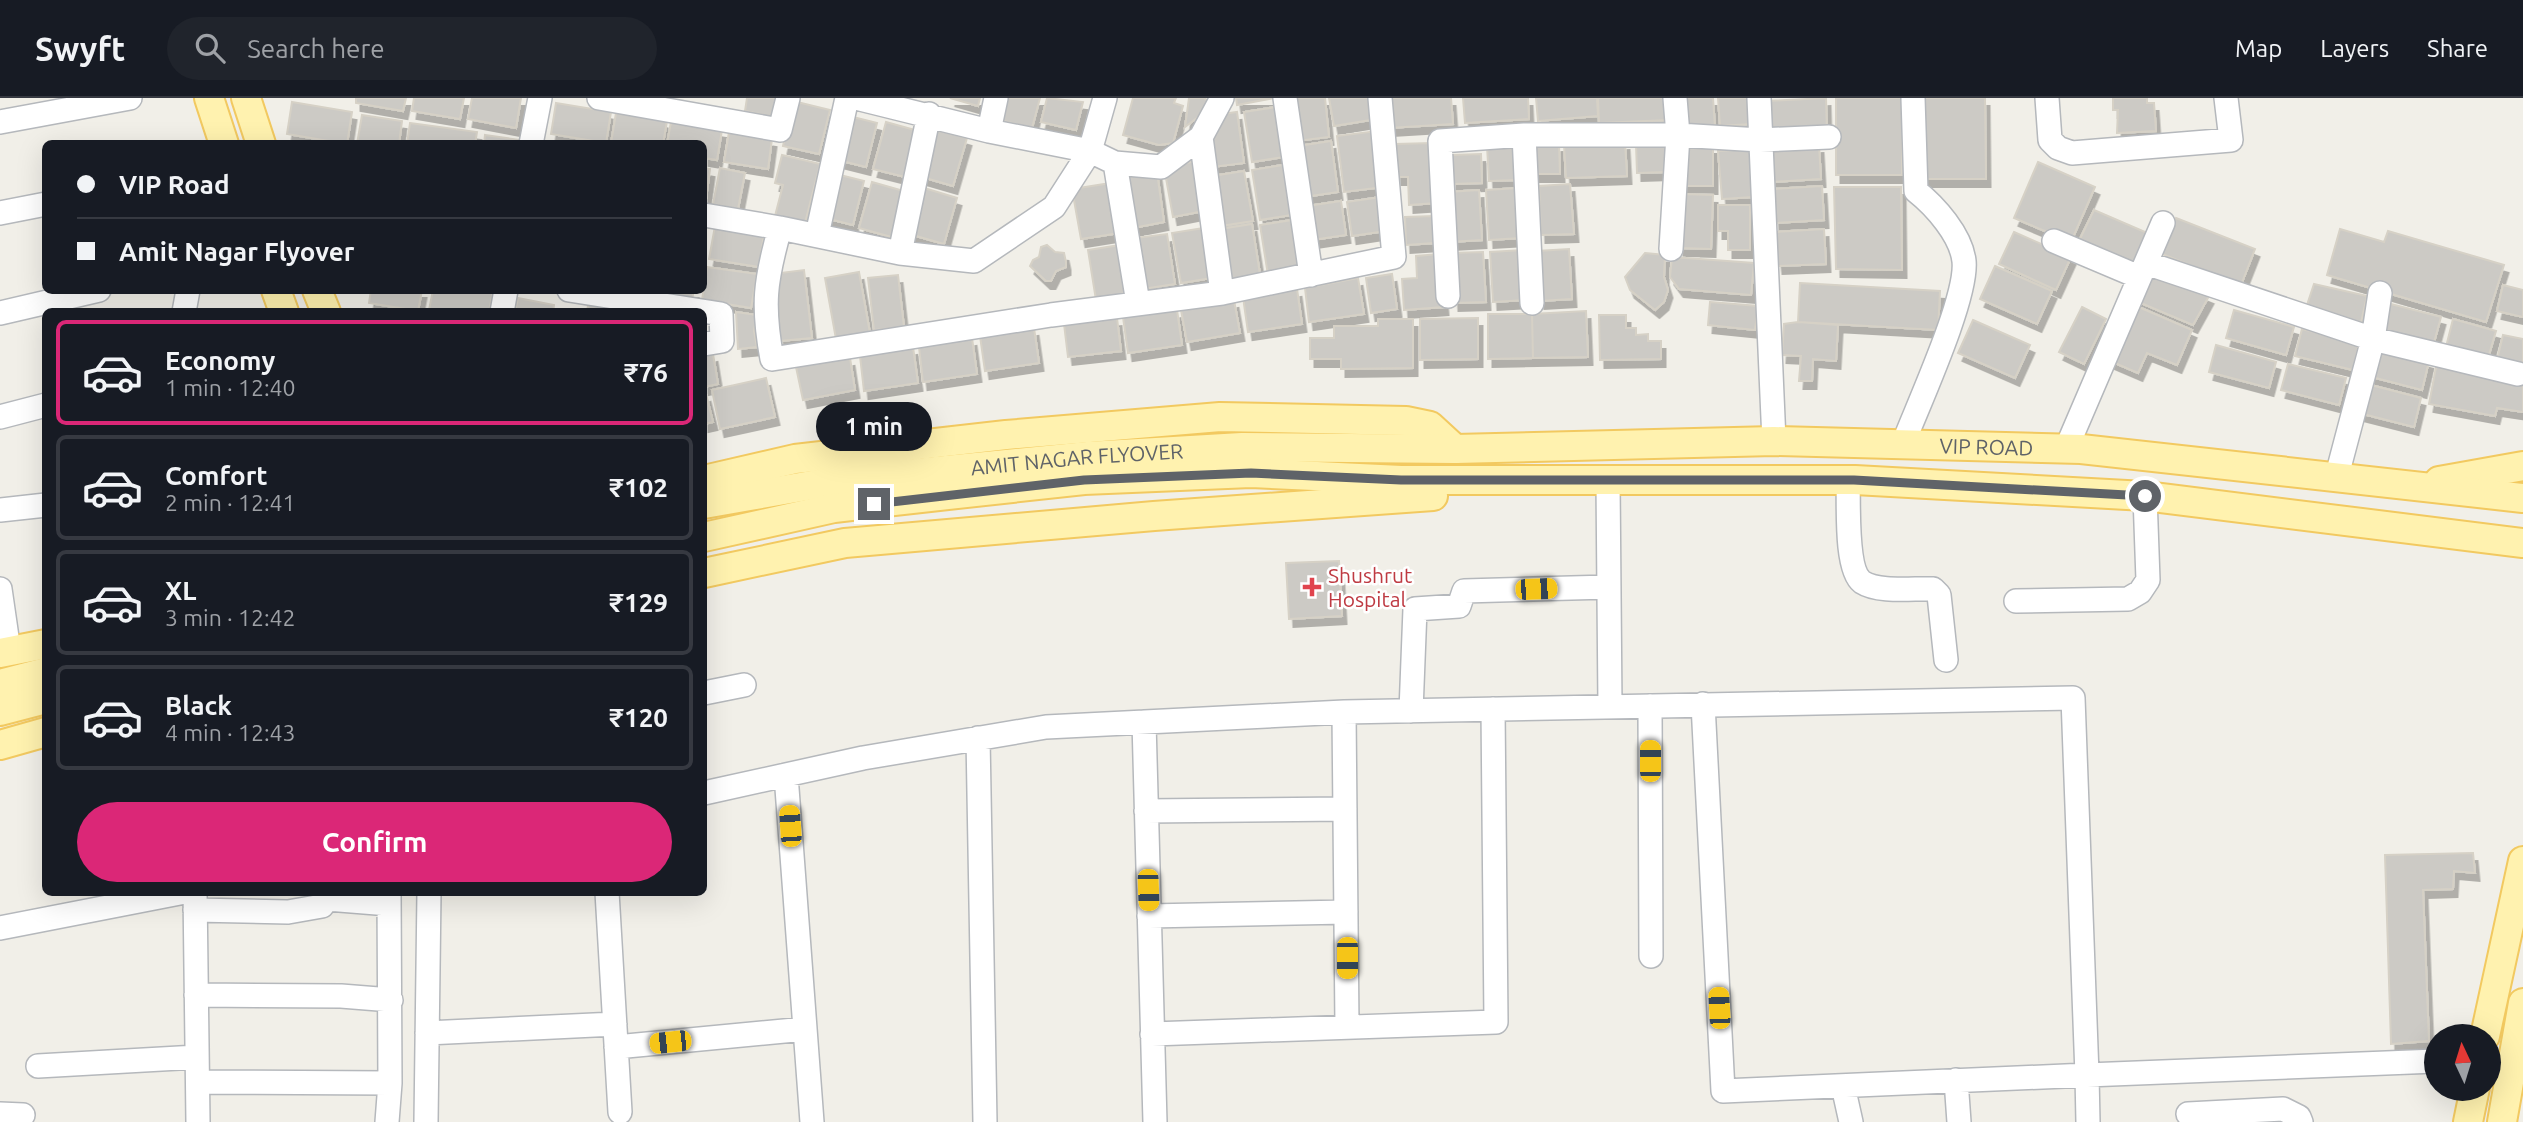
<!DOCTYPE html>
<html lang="en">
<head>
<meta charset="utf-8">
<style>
	:root { --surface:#171b24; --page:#20242c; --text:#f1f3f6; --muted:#9ea1a6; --line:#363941; --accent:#db2777 }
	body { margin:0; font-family:Ubuntu,sans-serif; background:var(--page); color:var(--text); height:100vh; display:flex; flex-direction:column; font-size:26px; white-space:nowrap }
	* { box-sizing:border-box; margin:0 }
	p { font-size:23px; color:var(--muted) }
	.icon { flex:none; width:38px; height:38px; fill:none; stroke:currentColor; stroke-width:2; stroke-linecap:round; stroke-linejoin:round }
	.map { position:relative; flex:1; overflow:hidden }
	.panel { position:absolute; left:42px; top:210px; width:665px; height:588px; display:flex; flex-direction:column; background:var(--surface); border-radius:10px; box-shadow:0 7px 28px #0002 }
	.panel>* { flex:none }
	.top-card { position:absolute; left:42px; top:42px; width:665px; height:154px; border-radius:10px; box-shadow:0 7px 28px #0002; display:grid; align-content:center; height:154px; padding:0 35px; background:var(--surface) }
	.needle { width:46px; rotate:356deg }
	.fabs { position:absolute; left:2424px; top:926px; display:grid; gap:14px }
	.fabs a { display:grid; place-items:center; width:77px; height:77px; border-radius:50%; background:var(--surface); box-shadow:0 7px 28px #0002; font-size:35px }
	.end { position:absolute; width:32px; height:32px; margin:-16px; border:9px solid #5f6368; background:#fff; box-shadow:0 0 0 4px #fff }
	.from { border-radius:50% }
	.bubble { position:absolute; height:49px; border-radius:24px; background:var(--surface); box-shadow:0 7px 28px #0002; font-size:23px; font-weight:700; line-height:49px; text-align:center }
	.car { position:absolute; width:21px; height:42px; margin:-21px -10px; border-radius:9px; box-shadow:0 0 5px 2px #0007; background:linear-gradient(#f5c518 24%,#345 0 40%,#f5c518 0 76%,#345 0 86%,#f5c518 0) }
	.top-card b { display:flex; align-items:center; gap:24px; height:66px; font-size:26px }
	.top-card b+b { border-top:2px solid var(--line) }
	.top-card i { width:18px; height:18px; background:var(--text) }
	ul { padding:12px 0 0; list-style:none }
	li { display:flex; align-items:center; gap:21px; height:105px; margin:0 14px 10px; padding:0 21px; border:4px solid var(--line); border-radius:10px }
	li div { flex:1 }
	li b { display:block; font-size:26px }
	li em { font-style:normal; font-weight:700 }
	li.selected { border-color:var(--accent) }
	li>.icon { width:63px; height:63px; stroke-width:1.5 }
	.action { display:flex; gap:14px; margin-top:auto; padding:14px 35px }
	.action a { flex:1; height:80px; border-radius:42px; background:var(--accent); color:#fff; font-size:28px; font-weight:700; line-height:80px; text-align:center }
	header { display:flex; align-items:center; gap:42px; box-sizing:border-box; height:98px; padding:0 35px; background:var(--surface); border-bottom:2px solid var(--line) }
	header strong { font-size:33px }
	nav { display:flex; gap:38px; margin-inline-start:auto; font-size:24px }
	.search { width:490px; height:63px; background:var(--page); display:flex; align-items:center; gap:18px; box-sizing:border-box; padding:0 24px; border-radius:38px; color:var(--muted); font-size:26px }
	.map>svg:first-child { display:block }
	.building { fill:#cccac5; stroke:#d6d1c6; stroke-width:2; filter:url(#shadow) }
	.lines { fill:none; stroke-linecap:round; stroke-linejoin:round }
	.minor-casing { stroke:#b5b8bc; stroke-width:26 }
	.major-casing { stroke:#f2c960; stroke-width:32 }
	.minor { stroke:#fff; stroke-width:23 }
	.major { stroke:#fff2af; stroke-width:28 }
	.route { stroke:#5f6368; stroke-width:9 }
	.health-dot { fill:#e0444e; stroke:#fff; stroke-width:2.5 }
	.labels { text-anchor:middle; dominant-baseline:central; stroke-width:5; stroke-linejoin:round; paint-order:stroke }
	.street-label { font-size:21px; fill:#5f6368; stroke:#fff }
	.health-label { font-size:21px; fill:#be3a42; stroke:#fff; text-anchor:start }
</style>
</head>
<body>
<header>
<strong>Swyft</strong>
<div class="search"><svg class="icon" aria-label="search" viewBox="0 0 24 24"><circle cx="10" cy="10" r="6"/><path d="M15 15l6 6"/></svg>Search here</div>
<nav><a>Map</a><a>Layers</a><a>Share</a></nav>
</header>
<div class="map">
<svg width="2523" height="1024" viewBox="0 0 2523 1024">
	<defs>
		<filter id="shadow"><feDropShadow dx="4.5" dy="8" stdDeviation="0" flood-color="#0004"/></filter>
	</defs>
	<rect width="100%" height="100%" fill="#f1efe8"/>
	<!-- building -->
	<path class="building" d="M 356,0 L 406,0 L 403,13 L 356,5 Z
		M 414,0 L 464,0 L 460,21 L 412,13 Z
		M 472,0 L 521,0 L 516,30 L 468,21 Z
		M 747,0 L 780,0 L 776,19 L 745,13 Z
		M 950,0 L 980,0 L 978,8 Z
		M 1002,0 L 1040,0 L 1032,30 L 996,21 Z
		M 1047,0 L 1083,4 L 1076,32 L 1041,24 Z
		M 1133,0 L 1176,0 L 1174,5 L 1183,8 L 1173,45 L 1159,47 L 1123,37 Z
		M 1189,0 L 1204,0 L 1214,7 L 1185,29 Z
		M 1236,0 L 1274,0 L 1237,7 Z
		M 1290,0 L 1325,0 L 1329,39 L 1297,43 Z
		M 1329,0 L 1373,0 L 1377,21 L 1334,28 Z
		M 1387,0 L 1451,0 L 1453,26 L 1389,30 Z
		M 1463,0 L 1528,0 L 1529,21 L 1465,25 Z
		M 1536,0 L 1597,0 L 1598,18 L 1538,23 Z
		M 1598,0 L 1668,0 L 1669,22 L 1599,25 Z
		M 1681,0 L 1713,0 L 1715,29 L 1683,31 Z
		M 1718,0 L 1751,0 L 1752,26 L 1720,28 Z
		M 1826,0 L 1827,35 L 1768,37 L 1767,3 Z
		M 1836,0 L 1902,0 L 1902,77 L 1836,77 Z
		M 1919,0 L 1985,0 L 1986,81 L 1919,81 Z
		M 2113,0 L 2147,0 L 2147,5 L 2154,5 L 2156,33 L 2117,35 L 2118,12 L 2113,12 Z
		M 793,3 L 830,12 L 819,56 L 783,48 Z
		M 292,4 L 352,14 L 347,46 L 287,36 Z
		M 556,5 L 611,14 L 606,45 L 551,36 Z
		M 1276,9 L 1284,59 L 1252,64 L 1244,14 Z
		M 1237,14 L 1244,65 L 1213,69 L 1209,35 L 1223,16 Z
		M 616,15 L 667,23 L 663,46 L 611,45 Z
		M 362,17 L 402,23 L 399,46 L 357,46 Z
		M 849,18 L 877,25 L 866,69 L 838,62 Z
		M 671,24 L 722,32 L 717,62 L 704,60 L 704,46 L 667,46 Z
		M 886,24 L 922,34 L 909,80 L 873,71 Z
		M 410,25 L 477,34 L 475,46 L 407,46 Z
		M 936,31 L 967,40 L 953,88 L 922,79 Z
		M 1377,33 L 1384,89 L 1344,94 L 1337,38 Z
		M 729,34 L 772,41 L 768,71 L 724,64 Z
		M 485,37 L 520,42 L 519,46 L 484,46 Z
		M 1331,43 L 1338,94 L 1304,99 L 1298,48 Z
		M 1625,44 L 1627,78 L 1566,80 L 1564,47 Z
		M 1433,45 L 1437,105 L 1409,107 L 1408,79 L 1397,79 L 1395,46 Z
		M 1665,45 L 1666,74 L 1637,75 L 1636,46 Z
		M 1559,46 L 1560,76 L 1531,76 L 1530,47 Z
		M 1516,47 L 1517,82 L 1489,83 L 1487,48 Z
		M 1819,47 L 1821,81 L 1772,84 L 1770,49 Z
		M 1683,48 L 1713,48 L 1713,88 L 1683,88 Z
		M 1751,51 L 1754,99 L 1722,101 L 1718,53 Z
		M 1481,56 L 1482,85 L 1452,86 L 1452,57 Z
		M 782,57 L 820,66 L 805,125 L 775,118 L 783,87 L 775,85 Z
		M 1197,63 L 1204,113 L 1173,119 L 1164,69 Z
		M 2038,64 L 2095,89 L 2071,144 L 2014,120 Z
		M 1283,67 L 1292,117 L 1260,122 L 1252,72 Z
		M 704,70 L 710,71 L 706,101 L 704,100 Z
		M 720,70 L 745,75 L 738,111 L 713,106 Z
		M 1244,73 L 1253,123 L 1221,128 L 1212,78 Z
		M 1157,74 L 1164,124 L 1133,130 L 1125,79 Z
		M 836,76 L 864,83 L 853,127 L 825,120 Z
		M 872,84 L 907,94 L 895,140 L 859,130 Z
		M 1111,85 L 1120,135 L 1081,141 L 1072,91 Z
		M 1570,86 L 1574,136 L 1541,137 L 1539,88 Z
		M 1822,88 L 1824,122 L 1775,125 L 1773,91 Z
		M 921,89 L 957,100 L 944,146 L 909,136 Z
		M 1834,89 L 1901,89 L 1902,172 L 1836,171 Z
		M 1518,90 L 1521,140 L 1489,142 L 1486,92 Z
		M 1479,92 L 1482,142 L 1450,144 L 1447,94 Z
		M 1681,96 L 1713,97 L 1711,151 L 1679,150 Z
		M 1381,99 L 1386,133 L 1352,138 L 1347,104 Z
		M 1341,103 L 1346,137 L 1312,142 L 1307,108 Z
		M 1718,107 L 1750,107 L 1750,152 L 1728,152 L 1728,133 L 1718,133 Z
		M 2094,112 L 2152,137 L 2135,168 L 2078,145 Z
		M 1434,118 L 1435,145 L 1406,147 L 1405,119 Z
		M 2176,120 L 2255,151 L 2241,187 L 2162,156 Z
		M 1292,122 L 1300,172 L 1268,177 L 1260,127 Z
		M 1252,126 L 1260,176 L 1228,182 L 1220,131 Z
		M 715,128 L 764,136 L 759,169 L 709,161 Z
		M 1204,130 L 1212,180 L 1181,185 L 1172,135 Z
		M 1824,131 L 1826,166 L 1778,168 L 1774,134 Z
		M 2340,131 L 2384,144 L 2388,133 L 2504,167 L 2486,224 L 2327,177 Z
		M 2014,134 L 2071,159 L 2056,192 L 1999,166 Z
		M 1167,136 L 1175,186 L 1143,191 L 1135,140 Z
		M 1047,147 L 1055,154 L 1064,155 L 1066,164 L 1066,169 L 1056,173 L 1051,183 L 1046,183 L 1030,168 L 1033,162 L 1039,159 L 1041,149 Z
		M 1120,147 L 1128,197 L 1096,202 L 1088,152 Z
		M 1569,151 L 1572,201 L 1540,203 L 1537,153 Z
		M 1523,152 L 1526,202 L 1493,204 L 1490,154 Z
		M 1483,154 L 1486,204 L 1454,205 L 1451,155 Z
		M 1645,155 L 1665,157 L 1664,179 L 1668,192 L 1664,204 L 1655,212 L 1630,192 L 1625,179 Z
		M 1439,156 L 1444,209 L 1404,212 L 1402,181 L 1417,180 L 1416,158 Z
		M 1672,159 L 1754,165 L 1751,197 L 1679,191 L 1670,179 Z
		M 1995,168 L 2052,193 L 2037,226 L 1980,201 Z
		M 707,169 L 757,176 L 751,210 L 702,202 Z
		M 804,172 L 812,240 L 780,243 L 772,176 Z
		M 859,174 L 870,235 L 836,241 L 825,180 Z
		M 2150,174 L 2209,198 L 2193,227 L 2136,203 Z
		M 1392,176 L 1397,211 L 1371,215 L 1366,180 Z
		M 898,177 L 904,229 L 874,232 L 868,180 Z
		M 1358,180 L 1364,216 L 1309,224 L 1305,190 Z
		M 1800,185 L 1940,193 L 1938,232 L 1798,224 Z
		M 2314,186 L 2367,198 L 2360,229 L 2305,213 Z
		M 2503,187 L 2523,192 L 2523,219 L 2497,213 Z
		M 1297,191 L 1302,226 L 1248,234 L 1243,199 Z
		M 371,192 L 422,192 L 418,213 L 369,205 Z
		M 433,192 L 493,192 L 489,214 L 429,212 Z
		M 643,192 L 694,192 L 692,201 Z
		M 518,200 L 554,207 L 553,214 L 515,214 Z
		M 589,200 L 663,214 L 587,214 Z
		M 1234,202 L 1240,235 L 1187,244 L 1181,212 Z
		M 1710,204 L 1758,208 L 1755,232 L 1708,227 Z
		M 2387,205 L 2441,219 L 2433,248 L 2379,234 Z
		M 2134,207 L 2192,232 L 2177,267 L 2147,255 L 2138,275 L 2110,263 Z
		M 2082,209 L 2106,221 L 2084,266 L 2059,254 Z
		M 1177,212 L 1182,247 L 1128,255 L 1123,219 Z
		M 2234,212 L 2294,229 L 2286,257 L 2226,240 Z
		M 1586,213 L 1588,259 L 1533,260 L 1532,216 Z
		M 736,214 L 757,217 L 754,233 L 757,249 L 738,251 Z
		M 1488,216 L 1532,216 L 1533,260 L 1488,261 Z
		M 1599,217 L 1626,217 L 1626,230 L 1636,230 L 1636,237 L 1648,236 L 1648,243 L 1661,243 L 1661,261 L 1600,262 Z
		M 1117,220 L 1121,253 L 1068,259 L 1064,226 Z
		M 1478,220 L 1478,261 L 1420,262 L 1420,221 Z
		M 1378,221 L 1413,221 L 1413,270 L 1341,271 L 1341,261 L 1310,261 L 1310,240 L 1334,240 L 1334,228 L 1378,228 Z
		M 2453,221 L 2496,233 L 2488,260 L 2446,249 Z
		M 1973,222 L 2030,247 L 2015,280 L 1958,255 Z
		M 1798,224 L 1838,227 L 1836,263 L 1813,261 L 1812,283 L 1799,283 L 1801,258 L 1782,257 L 1784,226 Z
		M 1034,230 L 1039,265 L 985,273 L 980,238 Z
		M 2302,231 L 2359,245 L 2353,272 L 2295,258 Z
		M 2503,237 L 2523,241 L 2523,268 L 2497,262 Z
		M 972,240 L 977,276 L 923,284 L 919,249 Z
		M 2216,247 L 2276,264 L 2269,290 L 2209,274 Z
		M 913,249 L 918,285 L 864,293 L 860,258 Z
		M 2376,249 L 2429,263 L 2422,292 L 2368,278 Z
		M 713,256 L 718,286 L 704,289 L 704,258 Z
		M 850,260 L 855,292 L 803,302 L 796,269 Z
		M 2437,264 L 2523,280 L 2523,314 L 2497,310 L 2495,318 L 2429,306 Z
		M 2288,266 L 2346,280 L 2339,307 L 2281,292 Z
		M 766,280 L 775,319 L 720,331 L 712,292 Z
		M 2367,286 L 2421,300 L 2414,329 L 2359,315 Z
		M 706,296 L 713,324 L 704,326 L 704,297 Z
		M 1339,463 L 1342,518 L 1289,521 L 1286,465 Z
		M 2473,755 L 2475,775 L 2454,773 L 2453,791 L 2423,792 L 2429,943 L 2391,946 L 2385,757 Z"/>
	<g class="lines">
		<!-- minor casing -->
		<g class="minor-casing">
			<path id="minor" d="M 599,0 L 780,32 L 788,0
				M 856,0 L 989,33 L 1090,53 L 1115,65 L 1161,69 L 1201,39 L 1222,0
				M 1105,0 L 1090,53 L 1054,109 L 974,163 L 900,155 L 780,130 C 765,183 762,207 772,261 L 1051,217 L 1222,195 L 1394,159 L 1380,0
				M 1285,0 L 1311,177
				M 1759,0 L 1774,343
				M 2047,0 L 2050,42 L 2058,50 L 2072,55 L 2231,42 L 2226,0
				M 0,24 L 130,0
				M 989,33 L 996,0
				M 1524,37 L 1532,205
				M 1201,39 L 1222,195
				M 531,46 L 540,0
				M 1115,65 L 1138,205
				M 0,115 L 46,106
				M 704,117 L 780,130
				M 817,137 L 847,0
				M 2054,143 L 2139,179
				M 1671,151 L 1678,37 L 1675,0
				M 900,155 L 929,16
				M 2146,165 L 2373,241 L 2518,276
				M 569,192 L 721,216 L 722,243 L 704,246
				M 1448,198 L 1440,43 L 1524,37 L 1678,37 L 1760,42 L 1829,39
				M 184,214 L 188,192
				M 502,214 L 506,192
				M 0,215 L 99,192
				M 0,319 L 46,307
				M 1903,346 C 1918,307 1968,199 1964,163 C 1961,137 1935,108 1916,93 L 1913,0
				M 2066,351 L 2163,125
				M 2336,381 L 2373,241 L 2380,195
				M 1848,382 C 1849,405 1845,471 1862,484 C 1879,495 1914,490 1933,491 L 1939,497 L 1946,562
				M 1608,383 L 1610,608
				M 0,412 L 46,407
				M 0,491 L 9,553
				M 2016,503 L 2128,501 L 2140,494 L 2148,482 L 2145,398
				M 704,595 L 744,587
				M 1703,606 L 1723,993 L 2087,977 L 2088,1024
				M 1650,608 L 1651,858
				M 1411,613 L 1415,511 L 1459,508 L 1464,493 L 1609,489
				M 1344,614 L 1347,929
				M 1144,624 L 1155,1024
				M 978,640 L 985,1024
				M 786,677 L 812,1024
				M 704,695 L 863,660 L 1046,629 L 1344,614 L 2073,600 L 2087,977 L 2436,963
				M 1146,713 L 1345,711
				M 195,794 L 198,1024
				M 607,794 L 620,1014
				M 195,812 L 288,814 L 322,808 L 327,801 L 389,806
				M 1149,818 L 1346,814
				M 0,830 L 185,794
				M 196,897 L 341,898 L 391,902
				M 427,935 L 615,926
				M 1152,936 L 1496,924 L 1493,611
				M 616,949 L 805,931
				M 38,968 L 197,959
				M 1956,982 L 1959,1024
				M 198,984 L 390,985
				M 1843,988 L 1851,1024
				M 0,1016 L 23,1017
				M 2188,1016 L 2283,1011 L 2299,1019 L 2301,1024
				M 387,1024 L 390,985 L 389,794
				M 426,1024 L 429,794"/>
		</g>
		<!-- major casing -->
		<g class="major-casing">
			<g id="major">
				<path d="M 209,0 L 224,46"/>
				<path d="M 246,0 L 261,46"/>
				<path d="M 276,192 L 284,214"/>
				<path d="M 317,192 L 326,214"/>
				<path d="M 704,382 L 795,361 L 1006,337 L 1220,319 L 1406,323 L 1430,328 L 1455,351"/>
				<path d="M 2439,383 L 2523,368"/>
				<path id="s1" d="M 704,406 L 835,383 L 1088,358 L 1242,349 L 1455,351 L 1774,343 L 2081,351 L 2523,400"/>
				<path d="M 704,439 L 834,410 L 894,403 L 1084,382 L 1251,375 L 1401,382 L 1855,382 L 2145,398 L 2523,445"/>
				<path d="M 704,475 L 845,445 L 1154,418 L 1433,398"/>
				<path d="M 0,555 L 46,546"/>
				<path d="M 0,586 L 46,574"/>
				<path d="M 0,613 L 46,601"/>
				<path d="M 0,647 L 46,634"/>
				<path d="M 2485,938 L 2523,763"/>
				<path d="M 2468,1024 L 2475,990"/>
				<path d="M 2502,1024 L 2523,905"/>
			</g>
		</g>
		<!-- minor -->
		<use href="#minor" class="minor"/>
		<!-- major -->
		<use href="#major" class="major"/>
	</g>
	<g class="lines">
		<!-- route -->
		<path class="route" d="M 874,406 L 1084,382 L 1251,375 L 1401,382 L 1854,382 L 2145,398"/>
	</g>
	<!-- markers -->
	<path class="health-dot" d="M1308.5 478.5h7v7h7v7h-7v7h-7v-7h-7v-7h7z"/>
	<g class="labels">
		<!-- street labels -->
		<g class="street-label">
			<text stroke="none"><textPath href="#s1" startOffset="1286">VIP ROAD</textPath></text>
			<text stroke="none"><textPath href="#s1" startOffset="376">AMIT NAGAR FLYOVER</textPath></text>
		</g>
		<!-- health labels -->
		<g class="health-label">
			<text x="1328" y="477">Shushrut<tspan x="1328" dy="24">Hospital</tspan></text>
		</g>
	</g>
</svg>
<div class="fabs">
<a><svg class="needle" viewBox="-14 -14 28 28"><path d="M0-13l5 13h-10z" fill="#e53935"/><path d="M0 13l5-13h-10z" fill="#9ea1a6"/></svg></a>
</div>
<i class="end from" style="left:2145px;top:398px"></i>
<i class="end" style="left:874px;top:406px"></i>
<div class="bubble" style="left:816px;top:304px;width:116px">1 min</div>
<i class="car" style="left:1536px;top:491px;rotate:88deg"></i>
<i class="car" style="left:1650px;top:663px;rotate:0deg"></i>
<i class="car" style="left:790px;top:728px;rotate:356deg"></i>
<i class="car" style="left:1148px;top:792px;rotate:178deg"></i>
<i class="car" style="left:1347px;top:860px;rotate:180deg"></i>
<i class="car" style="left:1719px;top:910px;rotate:357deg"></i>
<i class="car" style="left:670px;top:944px;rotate:264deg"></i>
<div class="top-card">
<b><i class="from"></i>VIP Road</b>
<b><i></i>Amit Nagar Flyover</b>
</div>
<section class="panel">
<ul>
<li class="selected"><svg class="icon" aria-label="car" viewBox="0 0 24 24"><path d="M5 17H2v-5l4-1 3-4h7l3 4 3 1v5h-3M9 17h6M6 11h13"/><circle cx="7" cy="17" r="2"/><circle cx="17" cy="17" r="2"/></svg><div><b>Economy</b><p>1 min · 12:40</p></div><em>₹76</em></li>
<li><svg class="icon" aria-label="car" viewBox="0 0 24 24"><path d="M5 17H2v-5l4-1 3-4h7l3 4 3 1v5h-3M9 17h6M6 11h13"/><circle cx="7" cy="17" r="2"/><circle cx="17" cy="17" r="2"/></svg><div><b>Comfort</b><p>2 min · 12:41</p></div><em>₹102</em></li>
<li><svg class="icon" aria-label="car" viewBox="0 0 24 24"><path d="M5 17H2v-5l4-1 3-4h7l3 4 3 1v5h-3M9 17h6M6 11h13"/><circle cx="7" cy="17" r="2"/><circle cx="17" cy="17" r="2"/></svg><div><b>XL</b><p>3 min · 12:42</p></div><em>₹129</em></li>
<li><svg class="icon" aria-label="car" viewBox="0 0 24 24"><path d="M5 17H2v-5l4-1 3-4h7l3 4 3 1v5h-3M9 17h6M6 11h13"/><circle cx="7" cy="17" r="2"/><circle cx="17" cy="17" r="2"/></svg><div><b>Black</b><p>4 min · 12:43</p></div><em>₹120</em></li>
</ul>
<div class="action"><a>Confirm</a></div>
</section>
</div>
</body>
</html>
